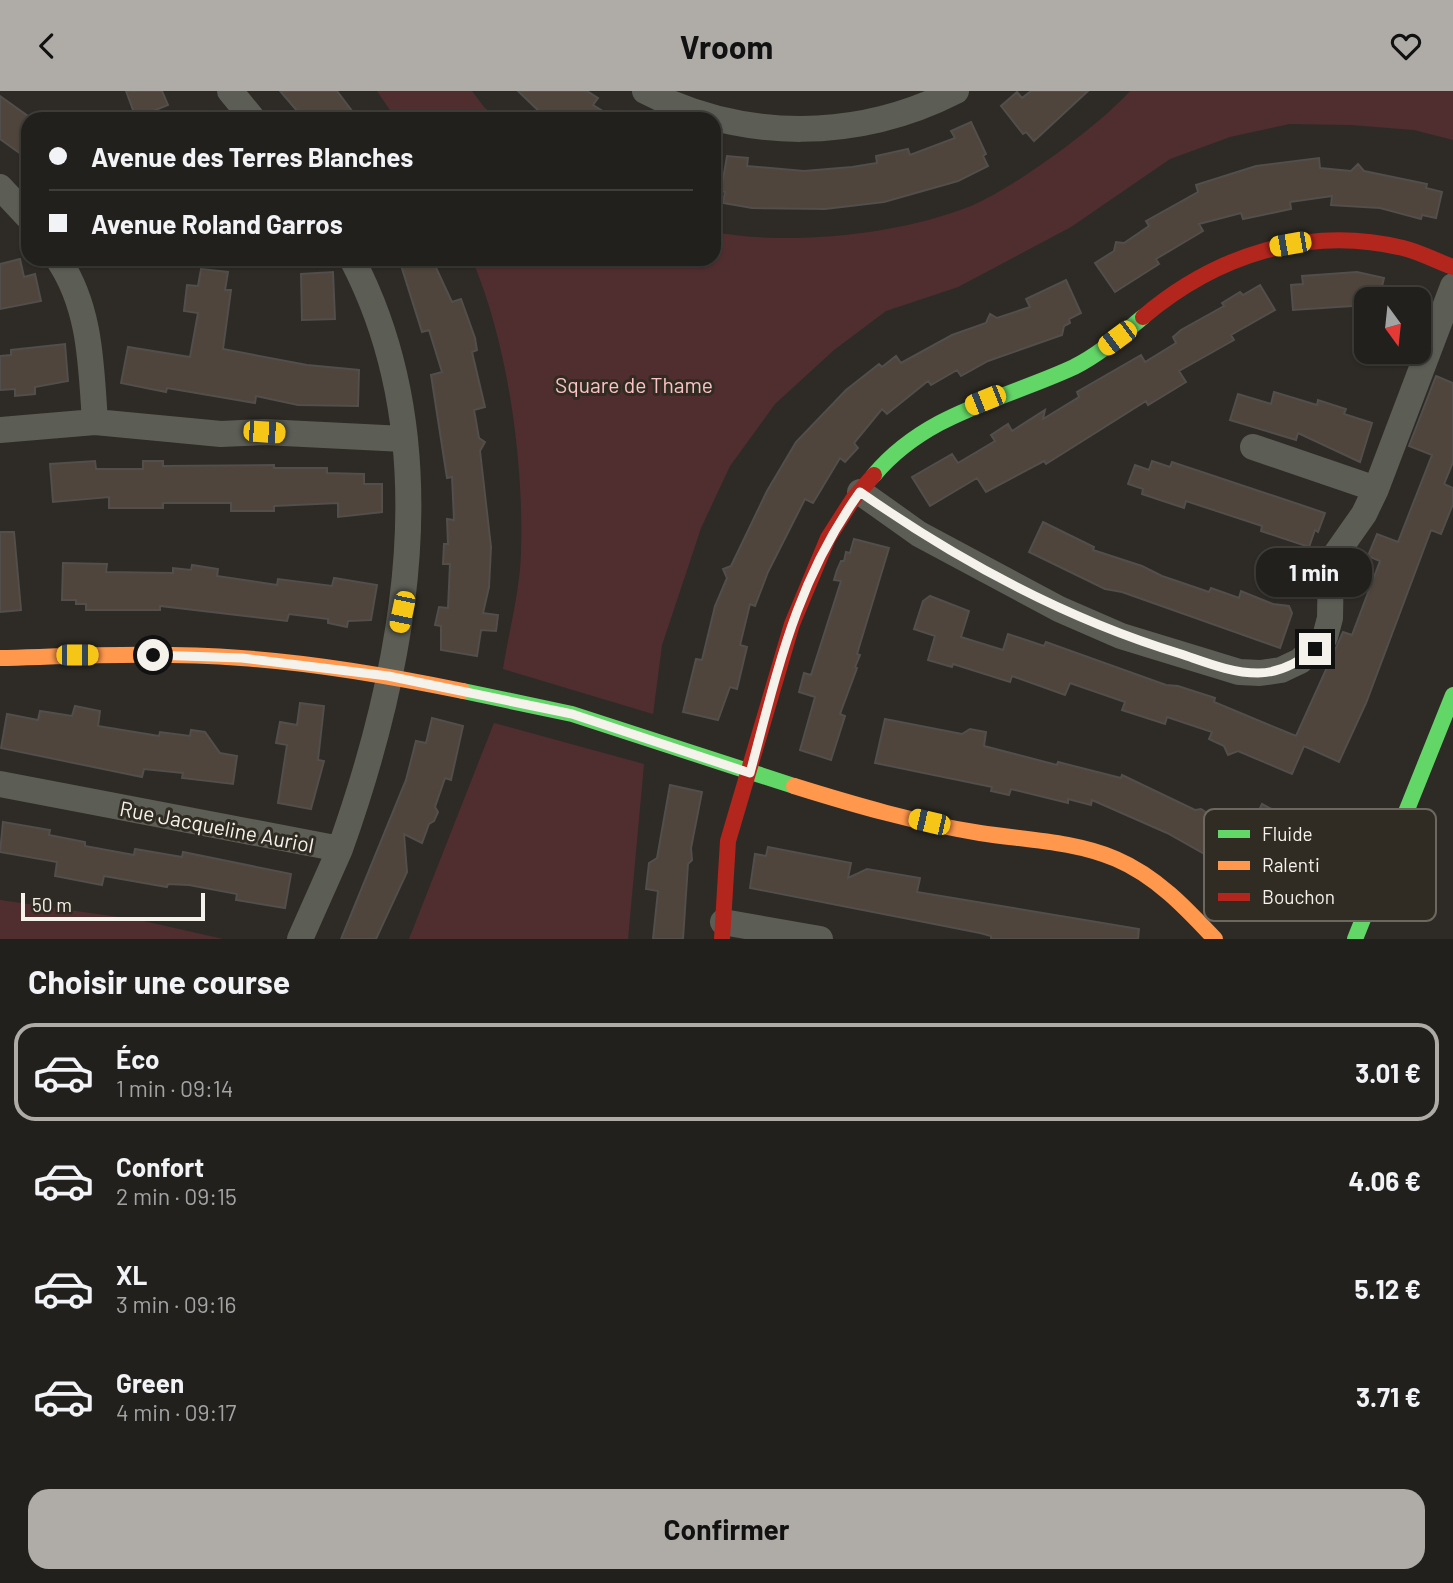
<!DOCTYPE html>
<html lang="fr">
<head>
<meta charset="utf-8">
<style>
	:root { --surface:#22201c; --page:#2e2d29; --text:#f1f3f6; --muted:#a2a3a3; --line:#3f3e3b; --accent:#afaca7 }
	body { margin:0; font-family:Barlow,sans-serif; background:var(--page); color:var(--text); height:100vh; display:flex; flex-direction:column; font-size:26px; white-space:nowrap }
	* { box-sizing:border-box; margin:0 }
	p { font-size:23px; color:var(--muted) }
	.icon { flex:none; width:38px; height:38px; fill:none; stroke:currentColor; stroke-width:2; stroke-linecap:round; stroke-linejoin:round }
	.map { position:relative; height:848px; overflow:hidden }
	.details { display:flex; flex-direction:column; background:var(--surface); flex:1 }
	.details>* { flex:none }
	.top-card { position:absolute; left:21px; top:21px; width:700px; height:154px; border-radius:21px; box-shadow:0 2px 5px #0004,0 0 0 2px var(--line); display:grid; align-content:center; height:154px; padding:0 28px; background:var(--surface) }
	.needle { width:46px; rotate:165deg }
	.controls { position:absolute; left:1354px; top:196px; display:grid; gap:14px }
	.controls a { display:grid; place-items:center; width:77px; height:77px; border-radius:14px; background:var(--surface); box-shadow:0 2px 5px #0004,0 0 0 2px var(--line); font-size:35px }
	.scale { position:absolute; left:21px; bottom:18px; width:184px; box-sizing:border-box; padding-left:7px; border:4px solid #f5f2ec; border-top:0; font-size:19px; line-height:24px; white-space:nowrap; color:#f5f2ec; -webkit-text-stroke:5px #312c23; paint-order:stroke }
	.end { position:absolute; width:32px; height:32px; margin:-16px; border:9px solid #f5f2ec; background:#111; box-shadow:0 0 0 4px #111 }
	.from { border-radius:50% }
	.bubble { position:absolute; height:49px; border-radius:21px; background:var(--surface); box-shadow:0 2px 5px #0004,0 0 0 2px var(--line); font-size:23px; font-weight:700; line-height:49px; text-align:center }
	.car { position:absolute; width:21px; height:42px; margin:-21px -10px; border-radius:9px; box-shadow:0 0 5px 2px #0007; background:linear-gradient(#f5c518 24%,#345 0 40%,#f5c518 0 76%,#345 0 86%,#f5c518 0) }
	.top-card b { display:flex; align-items:center; gap:24px; height:66px; font-size:26px }
	.top-card b+b { border-top:2px solid var(--line) }
	.top-card i { width:18px; height:18px; background:var(--text) }
	ul { padding:0; list-style:none }
	li { display:flex; align-items:center; gap:21px; height:98px; margin:0 14px 10px; padding:0 14px; border:4px solid transparent; border-radius:21px }
	li div { flex:1 }
	li b { display:block; font-size:26px }
	li em { font-style:normal; font-weight:700 }
	li.on { border-color:var(--accent) }
	li>.icon { width:63px; height:63px; stroke-width:1.5 }
	h2 { padding:0 28px; font-size:32px; line-height:84px }
	.primary-button { display:flex; gap:14px; margin-top:auto; padding:14px 28px }
	.primary-button a { flex:1; height:80px; border-radius:21px; background:var(--accent); color:#111; font-size:28px; font-weight:700; line-height:80px; text-align:center }
	header { display:flex; justify-content:space-between; align-items:center; height:91px; padding:0 28px; background:var(--accent); color:#111; font-size:32px; font-weight:700 }
	.map>svg:first-child { display:block }
	.green { fill:#502e30 }
	.building { fill:#4f453c; stroke:#514e4b; stroke-width:2 }
	.lines { fill:none; stroke-linecap:round; stroke-linejoin:round }
	.street { stroke:#5c5d55; stroke-width:26 }
	.fast { stroke:#63d668; stroke-width:16 }
	.slow { stroke:#ff974d; stroke-width:16 }
	.jam { stroke:#b3261e; stroke-width:16 }
	.route { stroke:#f5f2ec; stroke-width:9 }
	.labels { text-anchor:middle; dominant-baseline:central; stroke-width:6; stroke-linejoin:round; paint-order:stroke }
	.park-label { font-size:21px; fill:#fdc2c3; stroke:#312c23 }
	.street-label { font-size:21px; fill:#f5f2ec; stroke:#312c23 }
	.key { fill:#312c23; stroke:#6c675f; stroke-width:2 }
	.key-label { font-size:19px; fill:#f5f2ec }
</style>
</head>
<body>
<header><svg class="icon" aria-label="back" viewBox="0 0 24 24"><path d="M15 5l-7 7 7 7"/></svg>Vroom<svg class="icon" aria-label="heart" viewBox="0 0 24 24"><path d="M12 20l-8-8c-3-5 5-10 8-4 3-6 11-1 8 4z"/></svg></header>
<div class="map">
<svg width="1453" height="848" viewBox="0 0 1453 848">
	<rect width="100%" height="100%" fill="#2e2b26"/>
	<!-- green -->
	<path class="green" d="M 377,0 L 472,0 L 484,16 L 499,28 L 396,28 Z
		M 1130,0 L 1453,0 L 1453,49 L 1414,39 L 1351,34 L 1289,33 L 1230,46 L 1170,68 L 1071,136 L 958,196 L 886,220 L 834,259 L 775,313 L 730,375 L 701,437 L 662,554 L 653,623 L 503,578 C 509,540 520,500 521,462 C 524,369 508,253 472,168 L 714,168 L 714,141 C 791,155 898,144 971,115 C 1014,97 1099,35 1130,0 Z
		M 494,632 L 644,673 L 628,848 L 409,848 Z
		M 0,809 L 139,829 L 223,848 L 0,848 Z"/>
	<!-- building -->
	<path class="building" d="M 126,0 L 162,0 L 168,14 L 136,27 Z
		M 280,0 L 337,0 L 358,28 L 304,28 Z
		M 518,0 L 587,0 L 598,7 L 593,14 L 616,28 L 547,28 Z
		M 1031,0 L 1088,0 L 1034,50 L 1026,41 L 1023,43 L 1001,15 L 1017,1 L 1022,7 Z
		M 0,5 L 28,25 L 28,68 L 0,48 Z
		M 971,31 L 986,63 L 983,65 L 988,75 L 958,90 L 884,111 L 825,118 L 752,117 L 723,112 L 725,101 L 721,100 L 727,65 L 748,67 L 747,75 L 804,80 L 852,76 L 877,72 L 876,65 L 908,58 L 910,64 L 955,47 L 951,40 Z
		M 1319,67 L 1320,77 L 1351,80 L 1358,73 L 1364,80 L 1427,93 L 1426,97 L 1442,101 L 1436,127 L 1422,124 L 1421,128 L 1380,117 L 1331,114 L 1332,105 L 1290,111 L 1291,118 L 1243,128 L 1241,122 L 1199,133 L 1203,140 L 1156,168 L 1159,173 L 1115,201 L 1095,172 L 1114,160 L 1116,151 L 1124,152 L 1149,135 L 1146,130 L 1198,101 L 1196,94 L 1256,75 Z
		M 20,168 L 24,186 L 35,183 L 41,210 L 0,218 L 0,173 Z
		M 399,168 L 432,168 L 452,211 L 461,208 L 475,247 L 477,259 L 472,261 L 485,316 L 474,319 L 479,347 L 485,351 L 480,360 L 491,456 L 489,496 L 483,522 L 498,524 L 496,540 L 481,539 L 477,565 L 441,559 L 441,535 L 435,534 L 439,516 L 448,517 L 450,473 L 443,473 L 444,453 L 448,453 L 447,428 L 454,429 L 452,386 L 447,387 L 431,284 L 442,281 L 429,239 L 422,241 Z
		M 201,178 L 228,181 L 225,199 L 231,199 L 223,258 L 307,274 L 359,279 L 358,315 L 298,314 L 256,305 L 255,312 L 167,297 L 166,301 L 121,292 L 128,256 L 190,266 L 198,222 L 184,220 L 187,194 L 198,195 Z
		M 333,181 L 335,228 L 302,229 L 301,183 Z
		M 1357,181 L 1384,187 L 1379,208 L 1367,208 L 1367,214 L 1293,219 L 1291,194 L 1303,193 L 1302,185 Z
		M 1066,189 L 1081,222 L 1069,228 L 1070,232 L 1064,235 L 1062,244 L 988,270 L 961,285 L 957,279 L 931,294 L 928,290 L 887,323 L 882,318 L 854,352 L 858,357 L 845,371 L 840,367 L 813,412 L 805,408 L 768,481 L 755,515 L 750,513 L 740,554 L 747,556 L 737,598 L 730,596 L 718,629 L 683,621 L 696,568 L 702,569 L 715,515 L 727,487 L 723,478 L 731,475 L 767,400 L 796,351 L 846,299 L 879,273 L 882,276 L 896,265 L 901,272 L 952,244 L 986,232 L 990,223 L 997,227 L 1030,216 L 1026,208 Z
		M 1260,194 L 1275,219 L 1231,244 L 1234,249 L 1179,280 L 1186,291 L 1148,314 L 1146,310 L 1046,373 L 1044,370 L 986,401 L 977,387 L 930,415 L 912,386 L 952,363 L 958,372 L 995,350 L 991,344 L 1008,333 L 1012,340 L 1045,319 L 1043,328 L 1079,306 L 1077,301 L 1141,264 L 1145,271 L 1176,252 L 1173,246 L 1181,239 L 1224,215 L 1222,212 L 1240,201 L 1243,204 Z
		M 65,253 L 68,290 L 35,296 L 35,303 L 15,305 L 15,298 L 0,299 L 0,265 L 11,264 L 11,259 Z
		M 1436,285 L 1453,292 L 1453,371 L 1444,393 L 1453,397 L 1453,413 L 1441,443 L 1431,439 L 1366,612 L 1339,671 L 1304,655 L 1292,683 L 1238,660 L 1228,664 L 1224,655 L 1209,648 L 1212,641 L 1167,626 L 1165,633 L 1122,619 L 1125,611 L 1070,592 L 1065,604 L 1012,585 L 1010,591 L 953,573 L 952,576 L 928,569 L 935,545 L 914,538 L 923,510 L 930,505 L 969,520 L 961,546 L 1003,559 L 1008,543 L 1044,555 L 1046,551 L 1166,594 L 1178,595 L 1215,607 L 1214,611 L 1296,645 L 1343,541 L 1352,544 L 1380,470 L 1368,465 L 1377,443 L 1398,451 L 1432,364 L 1409,355 Z
		M 1274,301 L 1317,314 L 1318,309 L 1346,318 L 1344,323 L 1372,332 L 1360,371 L 1298,342 L 1296,349 L 1230,329 L 1238,303 L 1271,313 Z
		M 95,370 L 96,378 L 143,378 L 143,370 L 163,370 L 163,375 L 274,374 L 274,377 L 327,377 L 327,382 L 364,383 L 364,393 L 382,393 L 382,421 L 338,426 L 338,412 L 274,415 L 274,420 L 231,420 L 231,412 L 163,412 L 163,417 L 109,417 L 109,406 L 53,411 L 50,373 Z
		M 1152,370 L 1170,376 L 1172,371 L 1325,422 L 1318,441 L 1315,439 L 1309,456 L 1261,440 L 1262,435 L 1186,410 L 1184,417 L 1142,403 L 1143,398 L 1128,393 L 1135,374 L 1149,379 Z
		M 1043,431 L 1094,456 L 1093,459 L 1142,475 L 1162,485 L 1209,501 L 1211,497 L 1239,507 L 1241,500 L 1273,513 L 1289,515 L 1292,522 L 1280,557 L 1122,501 L 1105,498 L 1029,461 Z
		M 0,441 L 14,441 L 21,519 L 0,521 Z
		M 854,448 L 889,457 L 857,563 L 860,564 L 855,576 L 857,577 L 840,623 L 845,625 L 831,669 L 800,659 L 815,606 L 799,601 L 804,582 L 811,584 L 841,490 L 834,489 L 837,479 L 841,470 L 844,470 L 846,461 L 850,462 Z
		M 63,472 L 107,473 L 106,481 L 173,482 L 173,477 L 191,479 L 192,474 L 218,478 L 217,485 L 277,494 L 278,488 L 332,495 L 334,487 L 377,494 L 371,529 L 348,530 L 347,536 L 328,532 L 328,528 L 289,523 L 287,530 L 160,515 L 160,519 L 86,519 L 86,513 L 76,513 L 76,509 L 62,509 Z
		M 300,612 L 324,615 L 318,669 L 324,670 L 311,718 L 278,712 L 287,654 L 276,652 L 280,631 L 297,634 Z
		M 75,615 L 100,620 L 98,635 L 159,645 L 160,641 L 190,645 L 191,639 L 205,641 L 220,662 L 237,665 L 233,693 L 182,687 L 183,682 L 144,678 L 142,686 L 1,657 L 7,623 L 38,629 L 40,620 L 72,625 Z
		M 432,627 L 463,635 L 451,689 L 445,687 L 435,716 L 438,721 L 434,730 L 429,733 L 422,752 L 404,743 L 407,781 L 376,848 L 341,848 L 406,689 L 416,650 L 426,652 Z
		M 885,628 L 962,643 L 970,638 L 986,641 L 984,655 L 1057,674 L 1058,671 L 1121,687 L 1122,684 L 1195,719 L 1201,718 L 1226,734 L 1210,766 L 1167,742 L 1092,709 L 1091,714 L 1068,708 L 1068,712 L 1011,698 L 1009,704 L 991,700 L 992,696 L 875,672 Z
		M 670,694 L 702,701 L 691,757 L 692,769 L 688,773 L 683,848 L 653,848 L 658,800 L 646,798 L 649,772 L 657,767 Z
		M 1262,713 L 1281,723 L 1269,747 L 1250,739 Z
		M 3,731 L 50,739 L 49,744 L 85,751 L 85,755 L 134,764 L 135,758 L 182,766 L 183,761 L 291,783 L 285,817 L 236,809 L 237,803 L 189,794 L 168,793 L 167,796 L 104,785 L 102,794 L 55,785 L 57,771 L 0,761 Z
		M 768,756 L 851,772 L 848,787 L 867,778 L 920,787 L 917,801 L 1139,838 L 1138,848 L 991,848 L 991,845 L 980,842 L 750,797 L 755,763 L 766,765 Z"/>
	<g class="lines">
		<!-- street -->
		<path class="street" d="M 230,0 L 253,28
			M 645,0 C 744,51 858,50 956,0
			M 0,96 L 28,126
			M 58,168 C 91,217 91,274 95,331
			M 0,339 L 95,331 L 221,343 L 264,341 L 404,348
			M 1253,356 L 1376,398
			M 860,401 L 919,443 L 1059,518 L 1121,545 L 1239,581 L 1260,582 L 1281,579 L 1300,570 L 1325,546 L 1330,527 L 1331,470 L 1364,423 L 1376,398 L 1453,195
			M 0,693 L 340,758 C 406,573 448,352 352,168
			M 723,831 L 820,848
			M 300,848 L 340,758"/>
		<!-- fast -->
		<path class="fast" d="M 874,384 C 927,321 1003,309 1074,276 C 1100,263 1121,244 1143,226
			M 463,600 L 572,623 L 794,695
			M 1355,848 L 1453,604"/>
		<!-- slow -->
		<path class="slow" d="M 0,567 C 80,565 161,561 241,567 C 315,572 390,585 463,600
			M 794,695 C 855,714 917,732 980,742 C 1025,749 1074,750 1116,768 C 1156,785 1186,817 1215,848"/>
		<!-- jam -->
		<path class="jam" d="M 1143,226 C 1216,164 1308,134 1403,157 C 1420,161 1436,170 1453,176
			M 722,848 L 728,750 L 792,533 L 828,447 L 853,408 L 874,384"/>
	</g>
	<g class="lines">
		<!-- route -->
		<path class="route" d="M 153,564 L 242,567 L 388,585 L 572,623 L 750,682 C 778,578 796,490 860,401 C 959,470 1065,528 1181,563 C 1205,571 1231,582 1258,582 C 1280,582 1298,572 1315,558"/>
	</g>
	<g class="labels">
		<!-- park labels -->
		<g class="park-label">
			<text x="634" y="293">Square de Thame</text>
		</g>
		<!-- street labels -->
		<g class="street-label">
			<text transform="translate(217 735) rotate(11)">Rue Jacqueline Auriol</text>
		</g>
	</g>
	<!-- legend -->
	<rect x="1204" y="718" width="232" height="112" rx="10" class="key"/>
	<rect x="1218" y="739" width="32" height="8" fill="#63d668"/>
	<rect x="1218" y="770" width="32" height="9" fill="#ff974d"/>
	<rect x="1218" y="802" width="32" height="8" fill="#b3261e"/>
	<g class="key-label">
		<text x="1262" y="750">Fluide</text>
		<text x="1262" y="781">Ralenti</text>
		<text x="1262" y="813">Bouchon</text>
	</g>
</svg>
<div class="controls">
<a><svg class="needle" viewBox="-14 -14 28 28"><path d="M0-13l5 13h-10z" fill="#e53935"/><path d="M0 13l5-13h-10z" fill="#a2a3a3"/></svg></a>
</div>
<div class="scale">50 m</div>
<i class="end from" style="left:153px;top:564px"></i>
<i class="end" style="left:1315px;top:558px"></i>
<div class="bubble" style="left:1256px;top:457px;width:116px">1 min</div>
<i class="car" style="left:1290px;top:153px;rotate:260deg"></i>
<i class="car" style="left:1117px;top:247px;rotate:233deg"></i>
<i class="car" style="left:985px;top:309px;rotate:248deg"></i>
<i class="car" style="left:264px;top:341px;rotate:94deg"></i>
<i class="car" style="left:402px;top:521px;rotate:192deg"></i>
<i class="car" style="left:77px;top:564px;rotate:90deg"></i>
<i class="car" style="left:929px;top:731px;rotate:283deg"></i>
<div class="top-card">
<b><i class="from"></i>Avenue des Terres Blanches</b>
<b><i></i>Avenue Roland Garros</b>
</div>
</div>
<section class="details">
<h2>Choisir une course</h2>
<ul>
<li class="on"><svg class="icon" aria-label="car" viewBox="0 0 24 24"><path d="M5 17H2v-5l4-1 3-4h7l3 4 3 1v5h-3M9 17h6M6 11h13"/><circle cx="7" cy="17" r="2"/><circle cx="17" cy="17" r="2"/></svg><div><b>Éco</b><p>1 min · 09:14</p></div><em>3.01 €</em></li>
<li><svg class="icon" aria-label="car" viewBox="0 0 24 24"><path d="M5 17H2v-5l4-1 3-4h7l3 4 3 1v5h-3M9 17h6M6 11h13"/><circle cx="7" cy="17" r="2"/><circle cx="17" cy="17" r="2"/></svg><div><b>Confort</b><p>2 min · 09:15</p></div><em>4.06 €</em></li>
<li><svg class="icon" aria-label="car" viewBox="0 0 24 24"><path d="M5 17H2v-5l4-1 3-4h7l3 4 3 1v5h-3M9 17h6M6 11h13"/><circle cx="7" cy="17" r="2"/><circle cx="17" cy="17" r="2"/></svg><div><b>XL</b><p>3 min · 09:16</p></div><em>5.12 €</em></li>
<li><svg class="icon" aria-label="car" viewBox="0 0 24 24"><path d="M5 17H2v-5l4-1 3-4h7l3 4 3 1v5h-3M9 17h6M6 11h13"/><circle cx="7" cy="17" r="2"/><circle cx="17" cy="17" r="2"/></svg><div><b>Green</b><p>4 min · 09:17</p></div><em>3.71 €</em></li>
</ul>
<div class="primary-button"><a>Confirmer</a></div>
</section>
</body>
</html>
